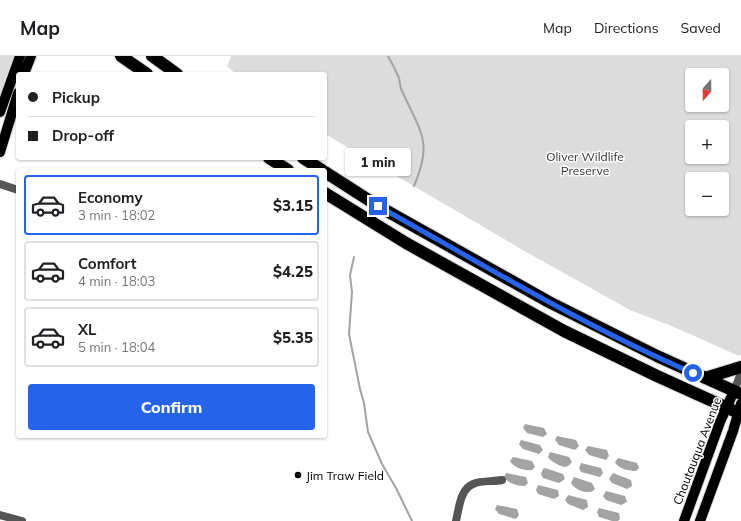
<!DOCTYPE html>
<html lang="en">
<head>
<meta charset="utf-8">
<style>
	:root { --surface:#fff; --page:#f2f2f2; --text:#202124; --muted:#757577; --line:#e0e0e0; --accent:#2563eb }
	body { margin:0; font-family:Mulish,sans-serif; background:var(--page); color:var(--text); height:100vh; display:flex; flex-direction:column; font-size:15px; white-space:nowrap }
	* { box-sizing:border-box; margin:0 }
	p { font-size:13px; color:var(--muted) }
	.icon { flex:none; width:22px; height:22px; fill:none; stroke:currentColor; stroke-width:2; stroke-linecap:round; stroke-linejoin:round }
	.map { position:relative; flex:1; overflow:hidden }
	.side { position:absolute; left:16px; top:112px; width:311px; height:270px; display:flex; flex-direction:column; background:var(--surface); border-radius:4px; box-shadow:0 1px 3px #0004 }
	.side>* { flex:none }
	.hud { position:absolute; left:16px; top:16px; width:311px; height:88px; border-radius:4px; box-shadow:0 1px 3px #0004; display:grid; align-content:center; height:88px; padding:0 12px; background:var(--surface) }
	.needle { width:26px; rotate:200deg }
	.buttons { position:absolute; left:685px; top:12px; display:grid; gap:8px }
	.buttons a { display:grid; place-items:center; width:44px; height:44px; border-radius:4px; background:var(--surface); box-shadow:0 1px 3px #0004; font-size:20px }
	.end { position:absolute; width:18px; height:18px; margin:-9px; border:5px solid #2563eb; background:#fff; box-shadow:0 0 0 2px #fff }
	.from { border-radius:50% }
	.bubble { position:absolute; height:28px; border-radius:4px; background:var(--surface); box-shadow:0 1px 3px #0004; font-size:13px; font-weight:800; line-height:28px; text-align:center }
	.hud b { display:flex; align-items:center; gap:14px; height:38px; font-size:15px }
	.hud b+b { border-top:1px solid var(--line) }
	.hud i { width:10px; height:10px; background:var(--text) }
	ul { padding:7px 0 0; list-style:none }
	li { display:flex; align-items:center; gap:12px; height:60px; margin:0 8px 6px; padding:0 4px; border:2px solid var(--line); border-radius:4px }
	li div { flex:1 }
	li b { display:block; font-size:15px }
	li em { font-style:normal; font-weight:800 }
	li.active { border-color:var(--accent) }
	li>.icon { width:36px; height:36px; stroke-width:1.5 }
	.action { display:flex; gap:8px; margin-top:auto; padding:8px 12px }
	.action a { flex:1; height:46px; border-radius:4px; background:var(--accent); color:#fff; font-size:16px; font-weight:800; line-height:46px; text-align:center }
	header { display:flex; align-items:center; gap:24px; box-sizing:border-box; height:56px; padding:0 20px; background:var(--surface); border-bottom:1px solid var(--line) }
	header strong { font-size:19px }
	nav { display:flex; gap:22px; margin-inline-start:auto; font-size:14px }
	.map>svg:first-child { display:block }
	.green { fill:#dcdcdc; fill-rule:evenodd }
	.water { fill:#a3a3a3 }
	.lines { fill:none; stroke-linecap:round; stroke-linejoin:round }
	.stream { stroke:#a3a3a3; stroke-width:2 }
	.major-casing { stroke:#dbdbdb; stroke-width:12 }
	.highway-casing { stroke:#dbdbdb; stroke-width:14 }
	.minor { stroke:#555; stroke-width:8 }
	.major { stroke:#000; stroke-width:10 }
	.highway { stroke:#000; stroke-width:12 }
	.route { stroke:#2563eb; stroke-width:5 }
	.poi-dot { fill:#000; stroke:#fff; stroke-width:1.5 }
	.labels { text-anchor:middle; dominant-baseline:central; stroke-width:3; stroke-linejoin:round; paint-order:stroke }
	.park-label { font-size:12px; fill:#333; stroke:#fff }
	.street-label { font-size:12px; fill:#000; stroke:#fff }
	.poi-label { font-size:12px; fill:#000; stroke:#fff; text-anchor:start }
</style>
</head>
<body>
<header>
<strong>Map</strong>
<nav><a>Map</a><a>Directions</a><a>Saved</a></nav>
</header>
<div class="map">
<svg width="741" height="465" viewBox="0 0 741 465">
	<rect width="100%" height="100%" fill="#fff"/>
	<!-- green -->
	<path class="green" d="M 0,0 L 15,0 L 0,42 Z
		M 231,0 L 741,0 L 741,298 L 739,300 L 674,271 L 630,254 L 521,193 L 325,78 L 325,18 L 236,18 L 227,10 ZM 692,19 L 722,19 L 722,49 L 692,49 ZM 692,71 L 722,71 L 722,101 L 692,101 ZM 692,123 L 722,123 L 722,153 L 692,153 Z"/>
	<!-- water -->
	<path class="water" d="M 525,368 L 544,372 L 547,378 L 543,381 L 527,377 L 523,372 Z
		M 557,380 L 576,384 L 579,390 L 575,394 L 559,389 L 555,384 Z
		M 521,384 L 540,389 L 543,394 L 539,398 L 523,393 L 519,388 Z
		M 588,390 L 607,394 L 609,400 L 606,404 L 589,399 L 585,394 Z
		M 550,396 L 569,401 L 572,406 C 570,408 569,410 566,411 C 561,411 550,405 548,401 Z
		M 513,401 L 532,405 L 535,411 L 532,414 C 525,415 514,412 510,405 Z
		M 618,402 L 637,407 L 639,412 L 636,415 C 630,415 618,413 615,406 Z
		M 581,407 L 601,412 L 603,417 L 600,421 L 581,416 L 579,412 Z
		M 545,412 L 563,418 L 565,423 L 559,427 L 543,422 L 541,418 L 543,413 Z
		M 506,417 L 526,421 L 528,427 L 525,430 C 519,430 507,427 504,421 Z
		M 613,417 L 631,424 L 632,430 L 627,433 L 612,427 L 609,423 Z
		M 574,421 L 592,427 L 595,433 C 589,440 575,434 571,427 Z
		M 538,429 L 558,434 L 559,440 L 554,443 L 538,438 L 536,434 Z
		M 606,435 L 625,440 L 627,446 L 621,449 L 606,444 L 603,440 Z
		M 568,439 L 587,444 L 588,451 L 583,454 L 568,448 L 565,444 Z
		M 497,449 L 517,453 L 519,459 L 516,463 L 499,458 L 495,453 Z
		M 599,452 L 619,457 L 620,463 L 618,465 L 612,465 L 599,461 L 597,456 Z"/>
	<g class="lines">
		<!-- stream -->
		<path class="stream" d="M 388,0 C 392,7 396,15 399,22 C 400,27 400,32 403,37 C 421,77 433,86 414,130
			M 354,201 L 350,219 L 352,236 L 349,278 L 360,333 L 364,347 L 368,376 L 382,408 L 396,432 L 412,465"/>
		<!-- major casing -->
		<g class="major-casing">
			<path id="major" d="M 24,18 L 31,0
				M 0,56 L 20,0
				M 0,96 L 18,37
				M 684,465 L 720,366 L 734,335
				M 700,465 L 733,375 L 741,348"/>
		</g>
		<!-- highway casing -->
		<g class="highway-casing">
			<path id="highway" d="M 121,0 L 147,18
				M 152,0 L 177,18
				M 269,102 L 288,114
				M 303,102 L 322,114
				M 325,116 L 378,150 L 549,246 L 657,300 L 741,338
				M 325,137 L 406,187 L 564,275 L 657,320 L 741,358
				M 705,322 L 741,311"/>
		</g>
		<!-- minor -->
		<path class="minor" d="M 0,128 L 18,134
			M 734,335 L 741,317
			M 0,459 L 22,465
			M 456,465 C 459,453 460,433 473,428 C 482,424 493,426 502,424"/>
		<!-- major -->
		<use href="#major" class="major"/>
		<!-- highway -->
		<use href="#highway" class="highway"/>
	</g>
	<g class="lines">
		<!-- route -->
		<path class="route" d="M 378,150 C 482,208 584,270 693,317"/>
	</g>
	<!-- markers -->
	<circle class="poi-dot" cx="298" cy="419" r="4"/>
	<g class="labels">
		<!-- park labels -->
		<g class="park-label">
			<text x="585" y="100">Oliver Wildlife<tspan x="585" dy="14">Preserve</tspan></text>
		</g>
		<!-- street labels -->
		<g class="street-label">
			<text transform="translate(697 395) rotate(-69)">Chautauqua Avenue</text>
		</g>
		<!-- poi labels -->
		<g class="poi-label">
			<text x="306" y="419">Jim Traw Field</text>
		</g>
	</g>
</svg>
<div class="buttons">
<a><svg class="needle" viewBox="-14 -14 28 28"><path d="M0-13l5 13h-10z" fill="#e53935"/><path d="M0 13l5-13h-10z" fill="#757577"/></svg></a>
<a>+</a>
<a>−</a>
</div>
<i class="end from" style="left:693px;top:317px"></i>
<i class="end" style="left:378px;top:150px"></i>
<div class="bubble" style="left:345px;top:92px;width:66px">1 min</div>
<div class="hud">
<b><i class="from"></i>Pickup</b>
<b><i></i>Drop-off</b>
</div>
<section class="side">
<ul>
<li class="active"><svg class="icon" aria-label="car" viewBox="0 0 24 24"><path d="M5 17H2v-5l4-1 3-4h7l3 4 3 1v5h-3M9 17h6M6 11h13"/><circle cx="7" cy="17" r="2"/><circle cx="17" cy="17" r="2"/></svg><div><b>Economy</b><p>3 min · 18:02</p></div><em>$3.15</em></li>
<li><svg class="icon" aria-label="car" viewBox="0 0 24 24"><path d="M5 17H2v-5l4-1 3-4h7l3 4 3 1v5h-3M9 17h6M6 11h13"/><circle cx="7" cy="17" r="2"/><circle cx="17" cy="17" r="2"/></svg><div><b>Comfort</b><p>4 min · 18:03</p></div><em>$4.25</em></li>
<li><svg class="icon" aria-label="car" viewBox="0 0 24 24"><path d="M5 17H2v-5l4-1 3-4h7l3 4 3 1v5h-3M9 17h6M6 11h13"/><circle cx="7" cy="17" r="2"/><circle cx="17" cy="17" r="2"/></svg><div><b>XL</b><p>5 min · 18:04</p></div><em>$5.35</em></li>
</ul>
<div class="action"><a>Confirm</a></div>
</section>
</div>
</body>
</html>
